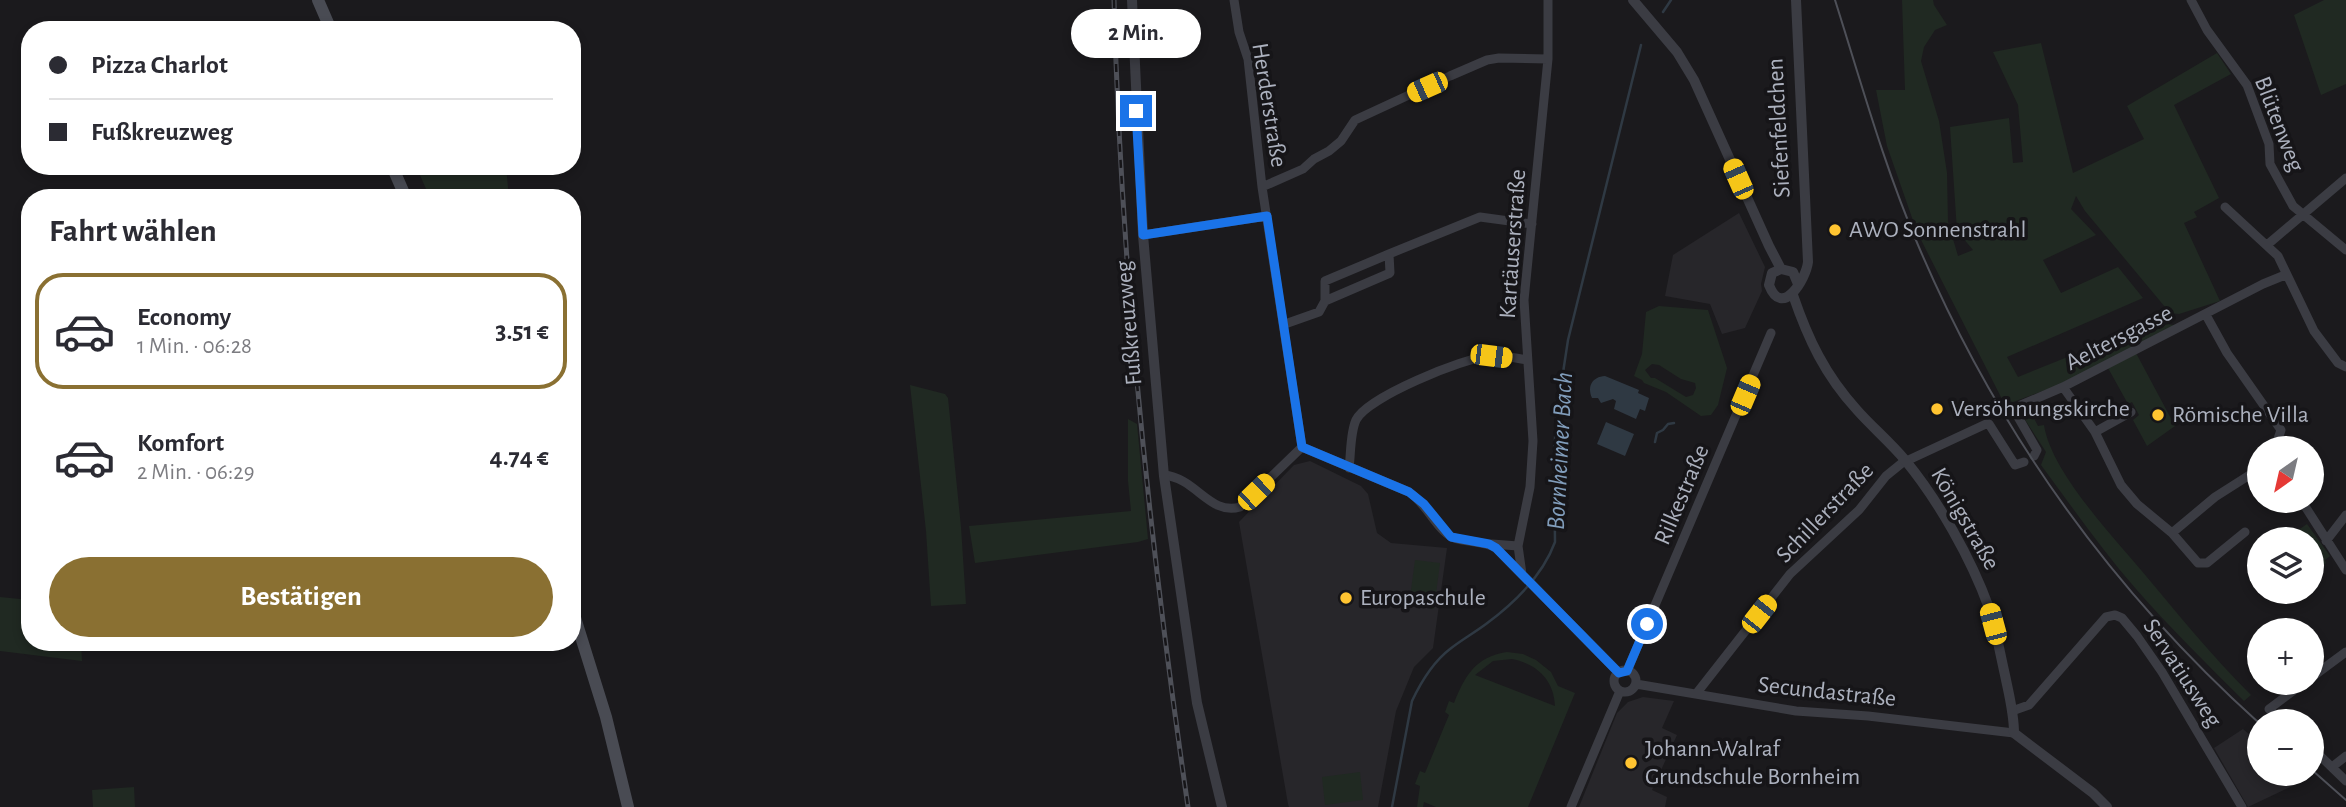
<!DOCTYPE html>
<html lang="de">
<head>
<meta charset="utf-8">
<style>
	:root { --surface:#fff; --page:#f2f2f3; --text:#2b2b33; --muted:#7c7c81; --line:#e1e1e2; --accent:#8a7032 }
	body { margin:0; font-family:"Alegreya Sans",sans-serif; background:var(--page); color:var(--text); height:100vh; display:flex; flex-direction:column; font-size:26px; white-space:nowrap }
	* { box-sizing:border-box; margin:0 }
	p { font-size:23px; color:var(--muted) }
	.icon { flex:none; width:38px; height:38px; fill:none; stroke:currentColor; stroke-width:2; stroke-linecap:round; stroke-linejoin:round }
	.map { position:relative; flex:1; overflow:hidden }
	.side { position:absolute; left:21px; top:189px; width:560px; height:462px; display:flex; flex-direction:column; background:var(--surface); border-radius:28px; box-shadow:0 4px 10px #0003 }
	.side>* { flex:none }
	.banner { position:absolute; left:21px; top:21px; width:560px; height:154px; border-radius:28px; box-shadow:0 4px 10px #0003; display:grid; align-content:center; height:154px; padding:0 28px; background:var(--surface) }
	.needle { width:46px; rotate:214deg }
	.buttons { position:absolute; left:2247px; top:436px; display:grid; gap:14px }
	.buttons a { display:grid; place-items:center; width:77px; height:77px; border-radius:50%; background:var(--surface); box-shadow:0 4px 10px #0003; font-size:35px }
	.end { position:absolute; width:32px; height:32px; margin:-16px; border:9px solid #1a73e8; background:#fff; box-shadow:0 0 0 4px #fff }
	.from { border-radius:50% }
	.bubble { position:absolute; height:49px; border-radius:24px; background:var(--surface); box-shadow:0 4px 10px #0003; font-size:23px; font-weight:700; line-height:49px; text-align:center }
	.car { position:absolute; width:21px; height:42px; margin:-21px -10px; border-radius:9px; box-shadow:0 0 5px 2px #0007; background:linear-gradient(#f5c518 24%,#345 0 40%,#f5c518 0 76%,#345 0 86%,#f5c518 0) }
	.banner b { display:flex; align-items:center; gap:24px; height:66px; font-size:26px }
	.banner b+b { border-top:2px solid var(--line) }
	.banner i { width:18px; height:18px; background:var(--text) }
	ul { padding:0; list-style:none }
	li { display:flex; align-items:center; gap:21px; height:116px; margin:0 14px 10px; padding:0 14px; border:4px solid transparent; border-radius:28px }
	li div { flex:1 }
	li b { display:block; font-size:26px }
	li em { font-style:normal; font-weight:700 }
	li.active { border-color:var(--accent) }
	li>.icon { width:63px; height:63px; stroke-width:1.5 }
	h2 { padding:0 28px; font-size:32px; line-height:84px }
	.cta { display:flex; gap:14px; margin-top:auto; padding:14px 28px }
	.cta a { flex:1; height:80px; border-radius:42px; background:var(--accent); color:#fff; font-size:28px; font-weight:700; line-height:80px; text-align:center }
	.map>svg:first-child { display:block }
	.built { fill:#27262a }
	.green { fill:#202922; fill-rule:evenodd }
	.water { fill:#2f3943 }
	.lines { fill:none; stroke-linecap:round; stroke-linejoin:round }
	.stream { stroke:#2f3943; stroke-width:2.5 }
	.minor { stroke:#3b3c43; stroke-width:9 }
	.tertiary { stroke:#3b3c43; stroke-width:10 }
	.secondary { stroke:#494b53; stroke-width:12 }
	.tram { stroke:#4e5058; stroke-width:2 }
	.rail-casing { stroke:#4e5058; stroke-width:5 }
	.rail { stroke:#161518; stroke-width:2.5; stroke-dasharray:8; stroke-linecap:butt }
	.route { stroke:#1a73e8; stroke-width:9 }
	.poi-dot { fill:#ffc431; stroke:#161518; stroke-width:2.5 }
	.labels { text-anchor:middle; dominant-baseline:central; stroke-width:7; stroke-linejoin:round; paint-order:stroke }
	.street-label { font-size:24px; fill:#acb1be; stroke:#161518 }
	.poi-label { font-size:24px; fill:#acb1be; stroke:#161518; text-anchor:start }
	.water-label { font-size:26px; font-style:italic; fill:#819dbb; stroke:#161518 }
</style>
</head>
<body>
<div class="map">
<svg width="2346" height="807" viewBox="0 0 2346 807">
	<rect width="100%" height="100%" fill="#1b1a1d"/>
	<!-- built -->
	<path class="built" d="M 1739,213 L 1765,267 L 1761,284 L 1762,291 L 1745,328 L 1722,334 L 1710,304 L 1665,296 L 1673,255 Z
		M 1310,461 L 1361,486 L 1368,494 L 1377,533 L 1391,543 L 1447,548 L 1433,648 L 1414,667 L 1396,711 L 1378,807 L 1289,807 L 1288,804 L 1239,522 L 1294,465 Z
		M 1643,697 L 1674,701 L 1662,728 L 1677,735 L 1652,790 L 1667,797 L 1665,807 L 1579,807 L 1617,713 L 1628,702 Z
		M 2243,729 L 2259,743 L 2259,774 L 2294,774 L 2303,781 L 2248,807 L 2214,748 Z"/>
	<!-- green -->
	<path class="green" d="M 1902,0 L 1933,0 L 1934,5 L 1947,25 L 1935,30 L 1924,47 L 1921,61 L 1939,121 L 1947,173 L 1948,222 L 1958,256 L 1973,250 L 1957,231 L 1950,127 L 2009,118 L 2013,163 L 2023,162 L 2018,105 L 1993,52 L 2041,43 L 2073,173 L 2144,139 L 2127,106 L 2217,53 L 2231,74 L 2174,105 L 2219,198 L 2194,212 L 2197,217 L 2184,223 L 2220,301 L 2179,314 L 2170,313 L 2085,211 L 2076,196 L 2071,209 L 2096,235 L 2043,260 L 2061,293 L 2118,267 L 2143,298 L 2007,357 L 2018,377 L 2075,354 L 2086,358 L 2168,324 L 2177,326 L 2054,387 L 2005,405 L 1917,232 L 1887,146 L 1876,90 L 1905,90 Z
		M 2324,0 L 2346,0 L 2346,84 L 2321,95 L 2294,15 Z
		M 416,166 L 506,166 L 509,198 L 430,198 Z
		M 1659,306 L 1708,310 L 1727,368 L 1718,405 L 1711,415 L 1701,416 L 1666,392 L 1644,383 L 1642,380 L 1634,376 L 1642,354 L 1646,312 ZM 1652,364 L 1659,365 L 1681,379 L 1695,383 L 1696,388 L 1693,395 L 1686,397 L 1655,378 L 1651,378 L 1645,370 Z
		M 2136,353 L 2175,426 L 2147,446 L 2133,420 L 2139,415 L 2132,402 L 2128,404 L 2108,368 Z
		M 910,385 L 945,394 L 948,398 L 961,527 L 966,604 L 931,606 L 926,531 Z
		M 2028,407 L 2038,426 L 2044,425 C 2051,471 2110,533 2141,570 C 2177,613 2211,655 2251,695 L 2244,701 C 2207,664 2170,628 2136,589 C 2102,550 2072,507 2041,465 L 2046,452 L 2022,415 L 2022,411 Z
		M 1128,419 L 1137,424 L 1148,539 L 1138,542 L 975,563 L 969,526 L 1131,511 L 1128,481 Z
		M 2307,524 L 2330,556 L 2325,560 L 2326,563 L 2312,575 L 2312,539 L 2285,539 Z
		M 1415,560 L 1440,563 L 1434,609 L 1409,605 Z
		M 0,597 L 30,600 L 30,642 L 81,642 L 82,661 L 0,651 Z
		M 1507,652 L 1523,654 L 1536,660 L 1551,672 L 1558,686 L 1575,693 L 1528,807 L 1436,807 L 1424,802 L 1423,807 L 1417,807 L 1420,786 L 1415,784 L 1420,771 L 1425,773 L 1449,715 L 1445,712 L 1449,701 L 1454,703 C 1465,676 1475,657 1507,652 ZM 1512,659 C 1537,664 1554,680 1555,706 L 1475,675 L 1493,661 Z
		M 1360,772 L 1363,800 L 1325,805 L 1322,777 Z
		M 134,787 L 135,807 L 93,807 L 92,790 Z"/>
	<!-- water -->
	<path class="water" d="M 1605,376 L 1639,390 L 1638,393 L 1649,398 L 1645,411 L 1640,409 L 1636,419 L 1614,409 L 1616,401 L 1613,399 L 1601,403 L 1598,398 L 1592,398 C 1587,386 1592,377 1605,376 Z
		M 1606,422 L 1634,434 L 1625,456 L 1597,444 Z"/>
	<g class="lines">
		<!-- stream -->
		<path class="stream" d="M 1663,12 L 1671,0
			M 1655,442 L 1657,433 L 1663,430 L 1668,424 L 1674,423
			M 1392,807 L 1412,701 C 1421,682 1433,662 1450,649 C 1461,640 1474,633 1486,624 C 1513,604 1543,575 1555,542 L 1554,452 L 1557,412 L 1568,340 L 1641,45"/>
		<!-- minor -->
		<path class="minor" d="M 1234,0 L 1239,32 L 1248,59 L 1262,187 L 1302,447
			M 2191,0 L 2207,30 L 2247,85 L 2269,144 L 2270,164 L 2293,206 L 2346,250
			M 1262,187 L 1303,169 L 1314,159 L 1329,151 L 1341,141 L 1355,120 L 1450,76 L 1487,60 L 1499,58 L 1548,59
			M 2225,207 L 2278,256 L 2314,331 L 2338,363 L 2346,367
			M 1143,235 L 1267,216
			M 2267,245 L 2346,178
			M 1325,301 L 1325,281 L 1389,254
			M 2206,315 L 2227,353 L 2281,430 L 2275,448
			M 1285,324 L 1319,312 L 1325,301 L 1390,273 L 1389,254 L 1480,217 L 1532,224
			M 2063,387 L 2095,432 L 2121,485 L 2137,504 L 2172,533 L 2198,563 L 2207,563 L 2245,532
			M 2095,432 L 2131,412
			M 1302,447 L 1409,492 C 1426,503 1437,530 1452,537 C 1466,543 1483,540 1496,548 L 1619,673
			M 2034,456 L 2037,450 L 2018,417 L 2017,411 L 2021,405 L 2063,387 L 2263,284 L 2285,275
			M 1349,468 C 1351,454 1350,433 1356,420 C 1367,397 1464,358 1489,356 C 1501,355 1515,358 1527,360
			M 1164,475 C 1196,478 1210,516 1240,507 L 1302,447
			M 2301,500 L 2346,570
			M 2172,533 L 2215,497 L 2259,469
			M 2326,541 L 2346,515
			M 1492,544 L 1518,546
			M 1522,574 L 1518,546 L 1530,487 L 1533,441 L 1524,300 L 1548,59 L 1548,0
			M1614 681a11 11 0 1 1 22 0a11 11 0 1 1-22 0Z
			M 1627,671 L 1771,333
			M 2312,677 L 2346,652
			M 1636,684 L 1796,711 L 1868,716 L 2014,733
			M 1696,694 L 1790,574 L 1859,510 L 1886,476 L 1902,463 L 1986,424 L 1989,424 L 2015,465 L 2024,462
			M 2012,711 L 2029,705 L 2106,617 L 2115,615 L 2122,618 L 2137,636 L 2162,672 L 2242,807
			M 2282,721 L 2269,709 L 2305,682
			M 2312,748 L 2346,781
			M 2332,767 L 2346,756
			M 1571,807 L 1620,691"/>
		<!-- tertiary -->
		<path class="tertiary" d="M 1132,0 L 1143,235 L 1164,476 L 1197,703 L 1222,807
			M 1633,0 L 1677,52 L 1694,80 L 1769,246 L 1781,269
			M 1796,0 L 1808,262 C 1806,279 1782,319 1769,285 L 1772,273 L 1781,269 L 1793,272 L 1798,284
			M 1793,295 C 1808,339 1825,375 1857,410 C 1872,427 1890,442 1905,460 C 1938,500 1971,558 1989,608 C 1996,630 2000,653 2005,675 C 2009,695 2014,713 2014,733 L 2093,793 L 2107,807"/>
		<!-- secondary -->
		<path class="secondary" d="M 318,0 L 331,30
			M 392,166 L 406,198
			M 572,608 L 606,717 L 628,807"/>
		<!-- tram -->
		<path class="tram" d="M 1835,0 C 1861,82 1884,166 1918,245 C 1997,431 2109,588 2259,723
			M 2312,770 L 2346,800"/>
		<!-- rail casing -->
		<g class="rail-casing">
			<path id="rail" d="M 1114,0 C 1121,271 1149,539 1188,807"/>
		</g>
		<!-- rail -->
		<use href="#rail" class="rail"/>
	</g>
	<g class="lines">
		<!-- route -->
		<path class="route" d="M 1136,111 L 1143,235 L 1267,216 L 1302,447 L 1409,492 L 1424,504 L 1451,537 L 1489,544 L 1496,548 L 1619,673 L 1627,671 L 1647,624"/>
	</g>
	<!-- markers -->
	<g class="poi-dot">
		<circle cx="1835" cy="230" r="7"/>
		<circle cx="1937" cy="409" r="7"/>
		<circle cx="2158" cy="415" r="7"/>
		<circle cx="1346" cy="598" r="7"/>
		<circle cx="1631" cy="763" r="7"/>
	</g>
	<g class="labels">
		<!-- street labels -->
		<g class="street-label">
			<text transform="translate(1269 105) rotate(81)">Herderstraße</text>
			<text transform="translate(2279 124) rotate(69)">Blütenweg</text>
			<text transform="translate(1779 128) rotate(-93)">Siefenfeldchen</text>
			<text transform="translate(1513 244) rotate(-86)">Kartäuserstraße</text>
			<text transform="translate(1129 323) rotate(-95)">Fußkreuzweg</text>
			<text transform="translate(2119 338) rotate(-27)">Aeltersgasse</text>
			<text transform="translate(1682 495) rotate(-67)">Rilkestraße</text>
			<text transform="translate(1825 513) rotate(-46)">Schillerstraße</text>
			<text transform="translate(1965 519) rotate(60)">Königstraße</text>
			<text transform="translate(2182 673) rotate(57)">Servatiusweg</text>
			<text transform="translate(1827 692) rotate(6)">Secundastraße</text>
		</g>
		<!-- poi labels -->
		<g class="poi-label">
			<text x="1849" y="230">AWO Sonnenstrahl</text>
			<text x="1951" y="409">Versöhnungskirche</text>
			<text x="2172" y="415">Römische Villa</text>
			<text x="1360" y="598">Europaschule</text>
			<text x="1645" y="749">Johann-Walraf<tspan x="1645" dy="28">Grundschule Bornheim</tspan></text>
		</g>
		<!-- water labels -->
		<g class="water-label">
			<text transform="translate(1560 451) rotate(-87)">Bornheimer Bach</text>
		</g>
	</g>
</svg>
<div class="buttons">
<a><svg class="needle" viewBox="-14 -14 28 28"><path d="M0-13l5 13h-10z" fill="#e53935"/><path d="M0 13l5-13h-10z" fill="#7c7c81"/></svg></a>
<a><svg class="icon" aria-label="layers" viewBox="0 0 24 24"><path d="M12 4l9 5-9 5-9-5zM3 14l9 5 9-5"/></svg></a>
<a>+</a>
<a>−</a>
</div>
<i class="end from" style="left:1647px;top:624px"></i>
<i class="end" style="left:1136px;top:111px"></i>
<div class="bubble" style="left:1071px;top:9px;width:130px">2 Min.</div>
<i class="car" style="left:1427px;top:87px;rotate:246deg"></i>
<i class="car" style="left:1738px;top:179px;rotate:336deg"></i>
<i class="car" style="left:1491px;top:356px;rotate:97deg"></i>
<i class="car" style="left:1745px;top:395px;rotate:23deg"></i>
<i class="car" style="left:1256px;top:492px;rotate:46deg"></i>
<i class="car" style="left:1759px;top:614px;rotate:38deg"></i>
<i class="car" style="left:1993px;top:624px;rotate:345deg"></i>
<div class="banner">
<b><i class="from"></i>Pizza Charlot</b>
<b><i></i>Fußkreuzweg</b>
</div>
<section class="side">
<h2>Fahrt wählen</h2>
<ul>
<li class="active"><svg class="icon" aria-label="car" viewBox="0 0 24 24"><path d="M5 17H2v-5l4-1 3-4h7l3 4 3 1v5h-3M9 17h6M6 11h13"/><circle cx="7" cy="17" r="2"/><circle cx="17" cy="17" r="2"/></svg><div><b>Economy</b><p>1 Min. · 06:28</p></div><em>3.51 €</em></li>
<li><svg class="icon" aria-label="car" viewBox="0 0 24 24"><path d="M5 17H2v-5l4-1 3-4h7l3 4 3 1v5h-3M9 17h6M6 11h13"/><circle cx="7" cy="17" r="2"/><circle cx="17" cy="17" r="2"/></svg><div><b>Komfort</b><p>2 Min. · 06:29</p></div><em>4.74 €</em></li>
</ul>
<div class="cta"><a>Bestätigen</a></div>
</section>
</div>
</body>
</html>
